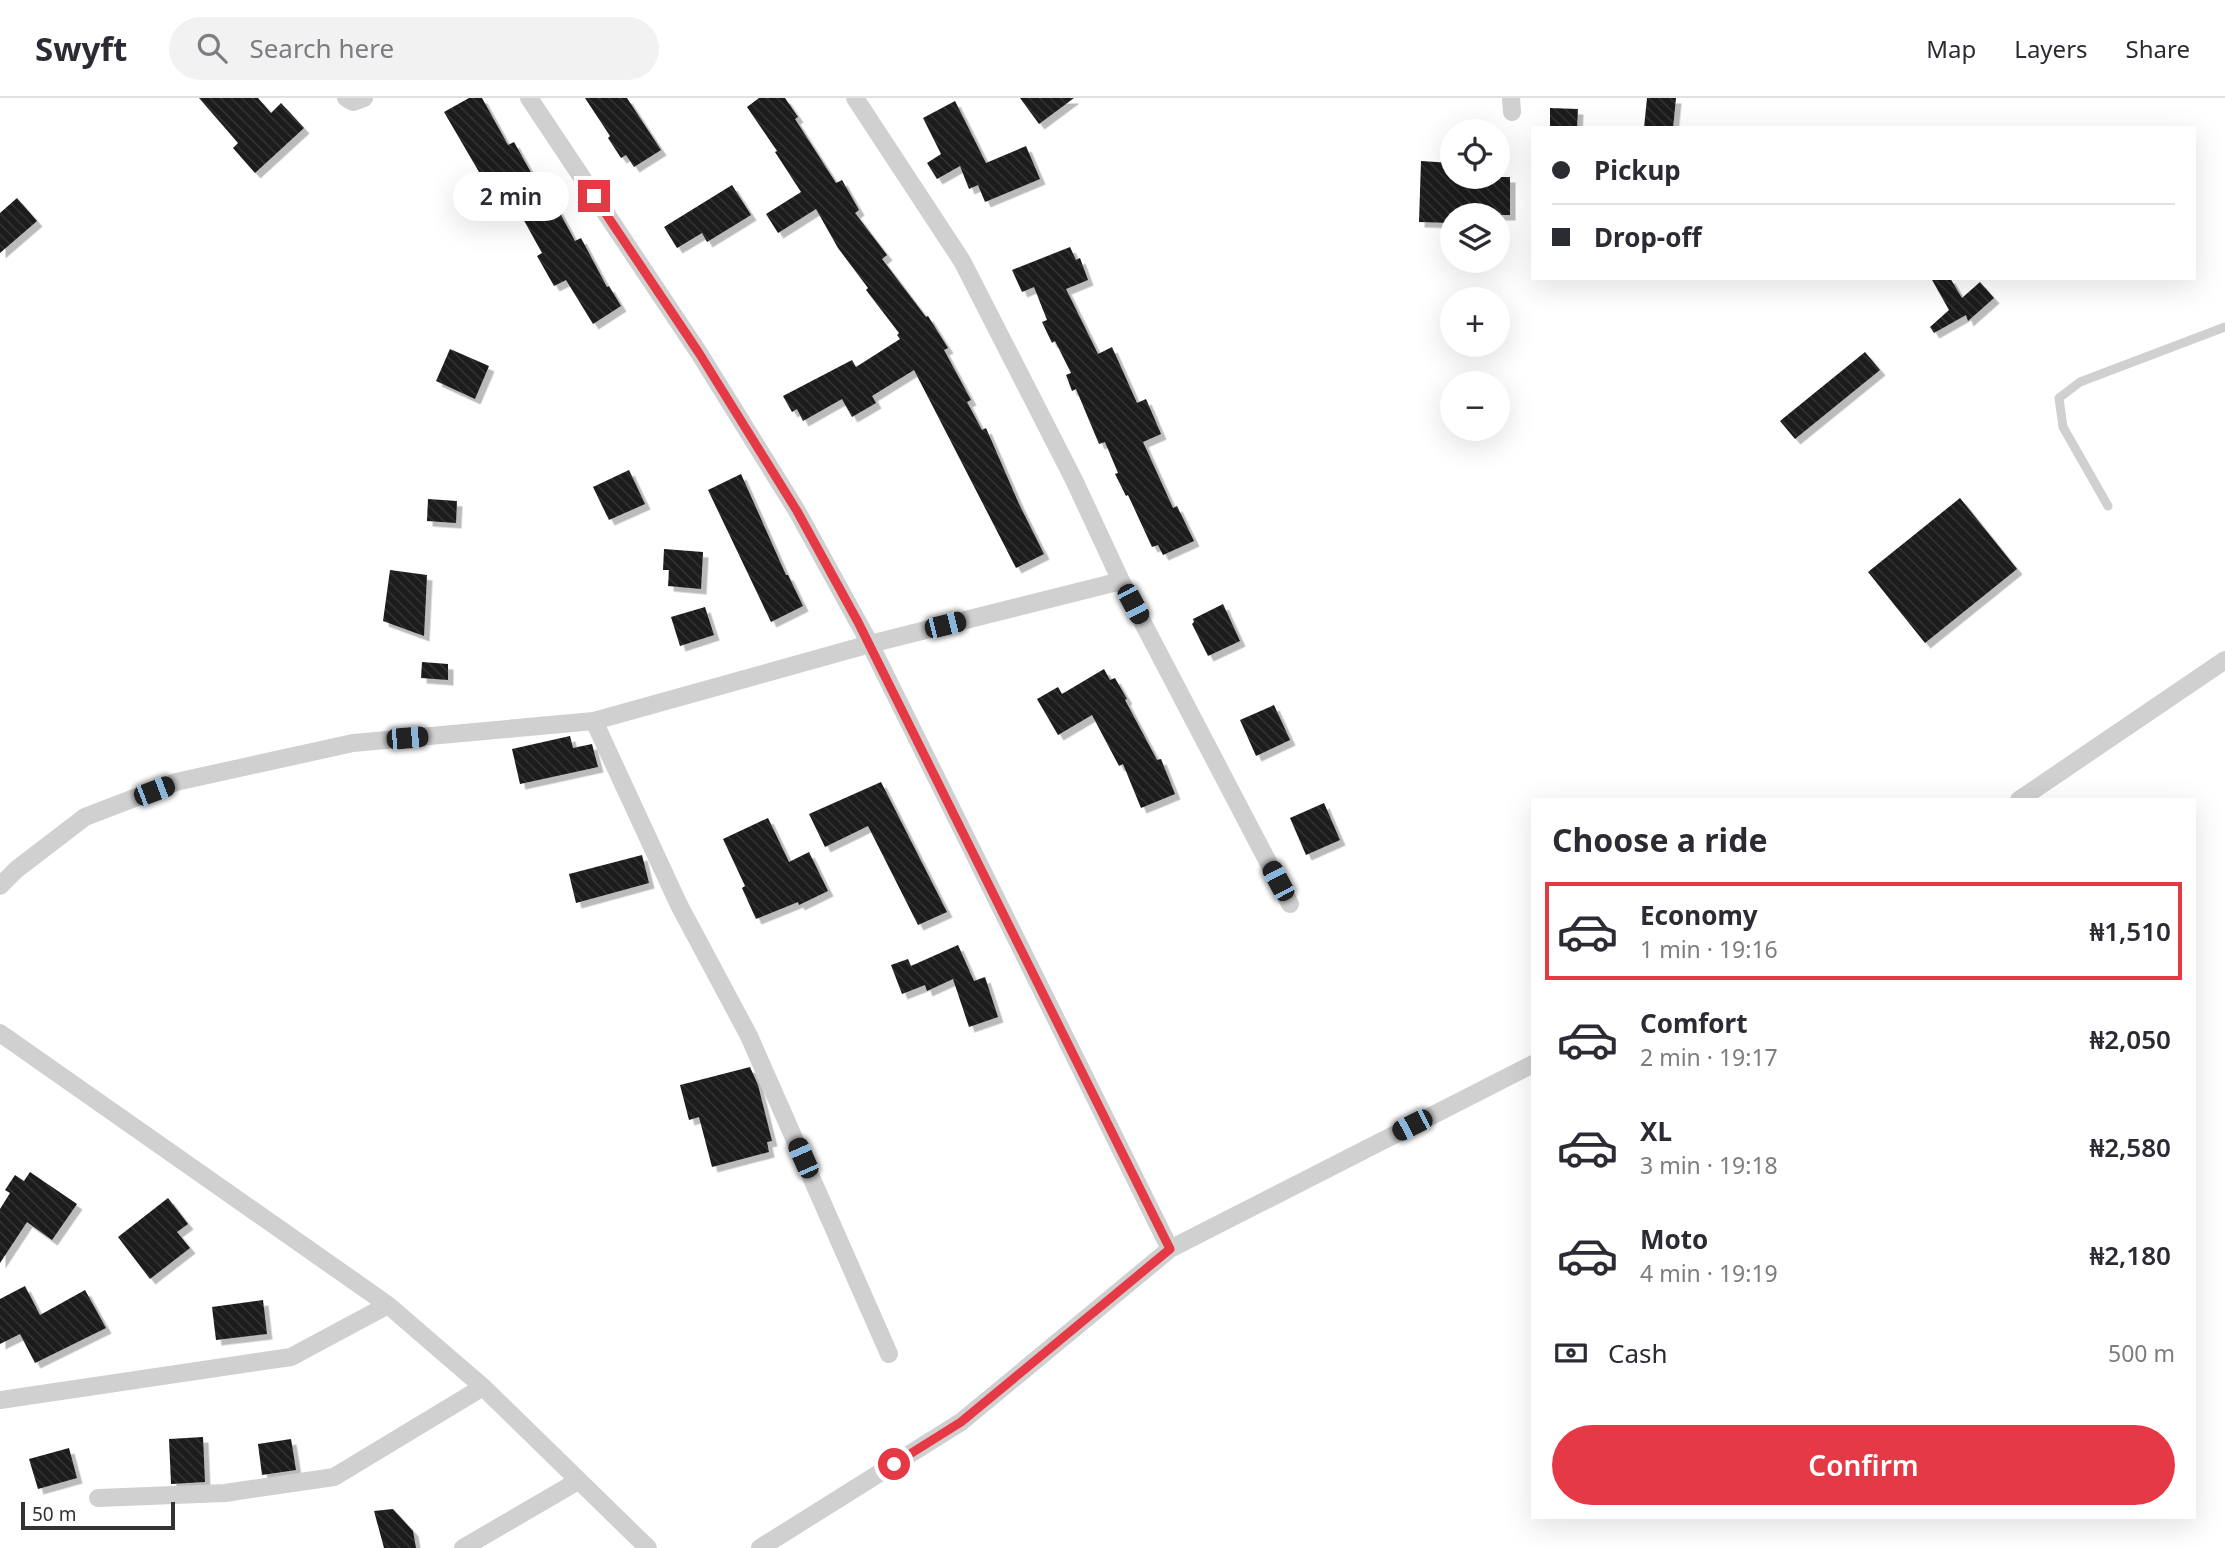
<!DOCTYPE html>
<html lang="en">
<head>
<meta charset="utf-8">
<style>
	:root { --surface:#fff; --page:#f2f2f3; --text:#2b2b33; --muted:#7c7c81; --line:#e1e1e2; --accent:#e63946 }
	body { margin:0; font-family:"Noto Sans",sans-serif; background:var(--page); color:var(--text); height:100vh; display:flex; flex-direction:column; font-size:26px; white-space:nowrap }
	* { box-sizing:border-box; margin:0 }
	p { font-size:23px; color:var(--muted) }
	.icon { flex:none; width:38px; height:38px; fill:none; stroke:currentColor; stroke-width:2; stroke-linecap:round; stroke-linejoin:round }
	.map { position:relative; flex:1; overflow:hidden }
	.sheet { position:absolute; left:1531px; top:700px; width:665px; height:721px; display:flex; flex-direction:column; background:var(--surface); border-radius:0px; box-shadow:0 7px 28px #0002 }
	.sheet>* { flex:none }
	.top-card { position:absolute; left:1531px; top:28px; width:665px; height:154px; border-radius:0px; box-shadow:0 7px 28px #0002; display:grid; align-content:center; height:154px; padding:0 21px; background:var(--surface) }
	.fabs { position:absolute; left:1440px; top:21px; display:grid; gap:14px }
	.fabs a { display:grid; place-items:center; width:70px; height:70px; border-radius:50%; background:var(--surface); box-shadow:0 7px 28px #0002; font-size:35px }
	.scale { position:absolute; left:21px; bottom:18px; width:154px; box-sizing:border-box; padding-left:7px; border:4px solid #333; border-top:0; font-size:19px; line-height:24px; white-space:nowrap; color:#333; -webkit-text-stroke:5px #fff; paint-order:stroke }
	.end { position:absolute; width:32px; height:32px; margin:-16px; border:9px solid #e63946; background:#fff; box-shadow:0 0 0 4px #fff }
	.from { border-radius:50% }
	.bubble { position:absolute; height:49px; border-radius:24px; background:var(--surface); box-shadow:0 7px 28px #0002; font-size:23px; font-weight:600; line-height:49px; text-align:center }
	.car { position:absolute; width:21px; height:42px; margin:-21px -10px; border-radius:9px; box-shadow:0 0 5px 2px #0007; background:linear-gradient(#222 24%,#8ab4d8 0 40%,#222 0 76%,#8ab4d8 0 86%,#222 0) }
	.top-card b { display:flex; align-items:center; gap:24px; height:66px; font-size:26px }
	.top-card b+b { border-top:2px solid var(--line) }
	.top-card i { width:18px; height:18px; background:var(--text) }
	ul { padding:0; list-style:none }
	li { display:flex; align-items:center; gap:21px; height:98px; margin:0 14px 10px; padding:0 7px; border:4px solid transparent; border-radius:0px }
	li div { flex:1 }
	li b { display:block; font-size:26px }
	li em { font-style:normal; font-weight:600 }
	li.selected { border-color:var(--accent) }
	li>.icon { width:63px; height:63px; stroke-width:1.5 }
	h2 { padding:0 21px; font-size:32px; line-height:84px }
	.pay { display:flex; align-items:center; gap:18px; height:77px; padding:0 21px; font-size:26px }
	.pay p { margin-inline-start:auto }
	.button { display:flex; gap:14px; margin-top:auto; padding:14px 21px }
	.button a { flex:1; height:80px; border-radius:42px; background:var(--accent); color:#fff; font-size:28px; font-weight:600; line-height:80px; text-align:center }
	header { display:flex; align-items:center; gap:42px; box-sizing:border-box; height:98px; padding:0 35px; background:var(--surface); border-bottom:2px solid var(--line) }
	header strong { font-size:33px }
	nav { display:flex; gap:38px; margin-inline-start:auto; font-size:24px }
	.search { width:490px; height:63px; background:var(--page); display:flex; align-items:center; gap:18px; box-sizing:border-box; padding:0 24px; border-radius:38px; color:var(--muted); font-size:26px }
	.map>svg:first-child { display:block }
	.building { fill:url(#building-back-hatch); filter:url(#shadow) }
	.lines { fill:none; stroke-linecap:round; stroke-linejoin:round }
	.service { stroke:#d0d0d0; stroke-width:9 }
	.minor { stroke:#d0d0d0; stroke-width:18 }
	.route { stroke:#e63946; stroke-width:9 }
</style>
</head>
<body>
<header>
<strong>Swyft</strong>
<div class="search"><svg class="icon" aria-label="search" viewBox="0 0 24 24"><circle cx="10" cy="10" r="6"/><path d="M15 15l6 6"/></svg>Search here</div>
<nav><a>Map</a><a>Layers</a><a>Share</a></nav>
</header>
<div class="map">
<svg width="2225" height="1450" viewBox="0 0 2225 1450">
	<defs>
		<pattern id="building-back-hatch" width="6" height="6" patternUnits="userSpaceOnUse" patternTransform="scale(1.75)"><rect width="6" height="6" fill="#1a1a1a"/><path d="M-1 5l2 2M0 0l6 6M5-1l2 2" fill="none" stroke="#333"/></pattern>
		<filter id="shadow"><feDropShadow dx="5.5" dy="5.5" stdDeviation="0" flood-color="#0004"/></filter>
	</defs>
	<rect width="100%" height="100%" fill="#fff"/>
	<!-- building -->
	<path class="building" d="M 199,0 L 258,0 L 271,15 L 281,5 L 304,30 L 255,75 L 233,50 L 238,45 Z
		M 469,0 L 482,0 L 508,47 L 514,44 L 543,96 L 548,93 L 575,143 L 581,140 L 607,189 L 609,188 L 621,208 L 593,226 L 566,182 L 554,188 L 537,158 L 542,155 L 506,90 L 493,98 L 444,14 Z
		M 585,0 L 627,0 L 661,52 L 634,69 L 626,57 L 621,60 L 608,40 L 610,38 Z
		M 759,0 L 785,0 L 798,19 L 795,21 L 836,85 L 842,82 L 859,112 L 855,115 L 887,157 L 882,161 L 926,219 L 928,218 L 948,250 L 944,252 L 971,302 L 967,304 L 982,332 L 986,330 L 1019,406 L 1044,456 L 1016,470 L 914,272 L 872,298 L 876,305 L 852,319 L 842,301 L 803,323 L 797,311 L 792,314 L 783,298 L 852,262 L 856,269 L 900,241 L 897,237 L 899,235 L 866,192 L 868,190 L 838,150 L 816,111 L 778,135 L 766,116 L 801,94 L 775,54 L 777,53 L 747,9 Z
		M 1020,0 L 1074,0 L 1039,26 Z
		M 1647,0 L 1676,0 L 1673,30 L 1644,30 Z
		M 955,3 L 986,65 L 1026,48 L 1040,81 L 985,104 L 978,87 L 969,91 L 960,68 L 937,81 L 927,65 L 941,56 L 923,20 Z
		M 1550,10 L 1578,11 L 1577,30 L 1550,30 Z
		M 1421,63 L 1452,65 L 1452,79 L 1510,79 L 1510,117 L 1452,117 L 1452,125 L 1419,124 Z
		M 732,87 L 751,117 L 707,144 L 702,135 L 677,150 L 664,129 Z
		M 17,100 L 37,123 L 0,155 L 0,115 Z
		M 1070,149 L 1076,162 L 1080,160 L 1088,182 L 1066,191 L 1098,256 L 1112,249 L 1137,305 L 1146,301 L 1161,336 L 1143,344 L 1173,410 L 1177,408 L 1194,443 L 1163,457 L 1158,447 L 1152,449 L 1128,397 L 1126,398 L 1115,376 L 1118,375 L 1105,344 L 1099,346 L 1076,291 L 1072,293 L 1066,277 L 1071,275 L 1055,243 L 1052,245 L 1042,224 L 1047,222 L 1034,189 L 1022,194 L 1012,172 Z
		M 1931,180 L 1950,180 L 1962,200 L 1980,184 L 1994,200 L 1968,223 L 1966,217 L 1934,235 L 1930,229 L 1949,212 Z
		M 450,251 L 489,268 L 475,301 L 436,283 Z
		M 1865,254 L 1880,272 L 1795,341 L 1780,323 Z
		M 629,372 L 645,406 L 609,422 L 593,389 Z
		M 741,376 L 786,477 L 788,477 L 803,508 L 771,524 L 708,392 Z
		M 1960,400 L 2017,471 L 1925,545 L 1868,474 Z
		M 428,401 L 457,403 L 456,425 L 427,423 Z
		M 664,451 L 703,454 L 701,491 L 668,488 L 669,472 L 663,472 Z
		M 390,472 L 427,477 L 424,538 L 383,523 Z
		M 1223,506 L 1240,543 L 1208,558 L 1192,526 L 1194,524 L 1193,521 Z
		M 705,509 L 714,537 L 680,548 L 671,519 Z
		M 422,564 L 448,566 L 448,582 L 421,580 Z
		M 1104,571 L 1110,582 L 1115,580 L 1127,601 L 1125,602 L 1157,662 L 1161,661 L 1175,696 L 1141,710 L 1123,666 L 1119,668 L 1092,617 L 1058,637 L 1037,601 L 1058,589 L 1062,596 Z
		M 1274,607 L 1290,642 L 1256,658 L 1240,622 Z
		M 570,638 L 573,650 L 592,646 L 598,669 L 520,686 L 512,651 Z
		M 881,684 L 947,814 L 918,827 L 868,728 L 825,749 L 809,716 Z
		M 1324,705 L 1340,742 L 1306,757 L 1290,720 Z
		M 768,720 L 789,764 L 809,754 L 828,793 L 799,807 L 798,804 L 756,821 L 742,790 L 745,788 L 723,741 Z
		M 642,757 L 649,785 L 576,805 L 569,776 Z
		M 958,847 L 974,883 L 985,879 L 998,919 L 969,929 L 953,881 L 927,893 L 925,887 L 902,896 L 891,867 L 908,861 L 911,868 Z
		M 750,969 L 758,987 L 772,1043 L 767,1044 L 769,1054 L 712,1069 L 699,1019 L 689,1022 L 680,987 Z
		M 30,1074 L 77,1106 L 52,1142 L 27,1124 L 0,1165 L 0,1111 L 10,1095 L 5,1092 L 15,1077 L 24,1083 Z
		M 168,1100 L 188,1126 L 177,1134 L 190,1150 L 150,1181 L 118,1139 Z
		M 25,1188 L 40,1217 L 85,1192 L 106,1230 L 35,1265 L 20,1236 L 0,1246 L 0,1201 Z
		M 263,1202 L 267,1236 L 216,1242 L 212,1209 Z
		M 203,1339 L 205,1384 L 171,1386 L 169,1341 Z
		M 291,1341 L 296,1372 L 262,1377 L 258,1346 Z
		M 69,1350 L 77,1380 L 38,1391 L 29,1361 Z
		M 393,1411 L 413,1433 L 416,1450 L 384,1450 L 374,1413 Z"/>
	<g class="lines">
		<!-- service -->
		<path class="service" d="M 2108,408 L 2063,329 L 2059,300 L 2080,284 L 2225,229"/>
		<!-- minor -->
		<path class="minor" d="M 346,0 L 353,4 L 364,0
			M 529,0 L 699,255 L 797,413 L 870,546 L 1170,1151
			M 855,0 L 962,163 L 1074,382 L 1121,483 L 1290,806
			M 1511,0 L 1512,14
			M 594,623 L 679,807 L 749,938 L 889,1256
			M 2019,702 L 2225,562
			M 0,788 L 17,771 L 85,719 L 176,684 L 353,645 L 594,623 L 870,546 L 1121,483
			M 0,935 L 388,1207 L 483,1289 L 648,1450
			M 0,1302 L 291,1259 L 388,1207
			M 98,1400 L 225,1395 L 334,1379 L 483,1289
			M 463,1450 L 578,1383
			M 760,1450 L 961,1324 L 1170,1151 L 1533,966"/>
	</g>
	<g class="lines">
		<!-- route -->
		<path class="route" d="M 594,98 L 699,255 L 797,413 L 858,524 L 1170,1151 L 961,1324 L 894,1366"/>
	</g>
</svg>
<div class="fabs">
<a><svg class="icon" aria-label="locate" viewBox="0 0 24 24"><circle cx="12" cy="12" r="6"/><path d="M12 2v4M12 18v4M2 12h4M18 12h4"/></svg></a>
<a><svg class="icon" aria-label="layers" viewBox="0 0 24 24"><path d="M12 4l9 5-9 5-9-5zM3 14l9 5 9-5"/></svg></a>
<a>+</a>
<a>−</a>
</div>
<div class="scale">50 m</div>
<i class="end from" style="left:894px;top:1366px"></i>
<i class="end" style="left:594px;top:98px"></i>
<div class="bubble" style="left:453px;top:74px;width:116px">2 min</div>
<i class="car" style="left:1133px;top:506px;rotate:152deg"></i>
<i class="car" style="left:945px;top:527px;rotate:76deg"></i>
<i class="car" style="left:407px;top:640px;rotate:85deg"></i>
<i class="car" style="left:154px;top:693px;rotate:69deg"></i>
<i class="car" style="left:1278px;top:783px;rotate:332deg"></i>
<i class="car" style="left:1412px;top:1027px;rotate:243deg"></i>
<i class="car" style="left:803px;top:1060px;rotate:336deg"></i>
<div class="top-card">
<b><i class="from"></i>Pickup</b>
<b><i></i>Drop-off</b>
</div>
<section class="sheet">
<h2>Choose a ride</h2>
<ul>
<li class="selected"><svg class="icon" aria-label="car" viewBox="0 0 24 24"><path d="M5 17H2v-5l4-1 3-4h7l3 4 3 1v5h-3M9 17h6M6 11h13"/><circle cx="7" cy="17" r="2"/><circle cx="17" cy="17" r="2"/></svg><div><b>Economy</b><p>1 min · 19:16</p></div><em>₦1,510</em></li>
<li><svg class="icon" aria-label="car" viewBox="0 0 24 24"><path d="M5 17H2v-5l4-1 3-4h7l3 4 3 1v5h-3M9 17h6M6 11h13"/><circle cx="7" cy="17" r="2"/><circle cx="17" cy="17" r="2"/></svg><div><b>Comfort</b><p>2 min · 19:17</p></div><em>₦2,050</em></li>
<li><svg class="icon" aria-label="car" viewBox="0 0 24 24"><path d="M5 17H2v-5l4-1 3-4h7l3 4 3 1v5h-3M9 17h6M6 11h13"/><circle cx="7" cy="17" r="2"/><circle cx="17" cy="17" r="2"/></svg><div><b>XL</b><p>3 min · 19:18</p></div><em>₦2,580</em></li>
<li><svg class="icon" aria-label="car" viewBox="0 0 24 24"><path d="M5 17H2v-5l4-1 3-4h7l3 4 3 1v5h-3M9 17h6M6 11h13"/><circle cx="7" cy="17" r="2"/><circle cx="17" cy="17" r="2"/></svg><div><b>Moto</b><p>4 min · 19:19</p></div><em>₦2,180</em></li>
</ul>
<div class="pay"><svg class="icon" aria-label="cash" viewBox="0 0 24 24"><path d="M3 7h18v10H3z"/><circle cx="12" cy="12" r="2"/></svg>Cash<p>500 m</p></div>
<div class="button"><a>Confirm</a></div>
</section>
</div>
</body>
</html>
